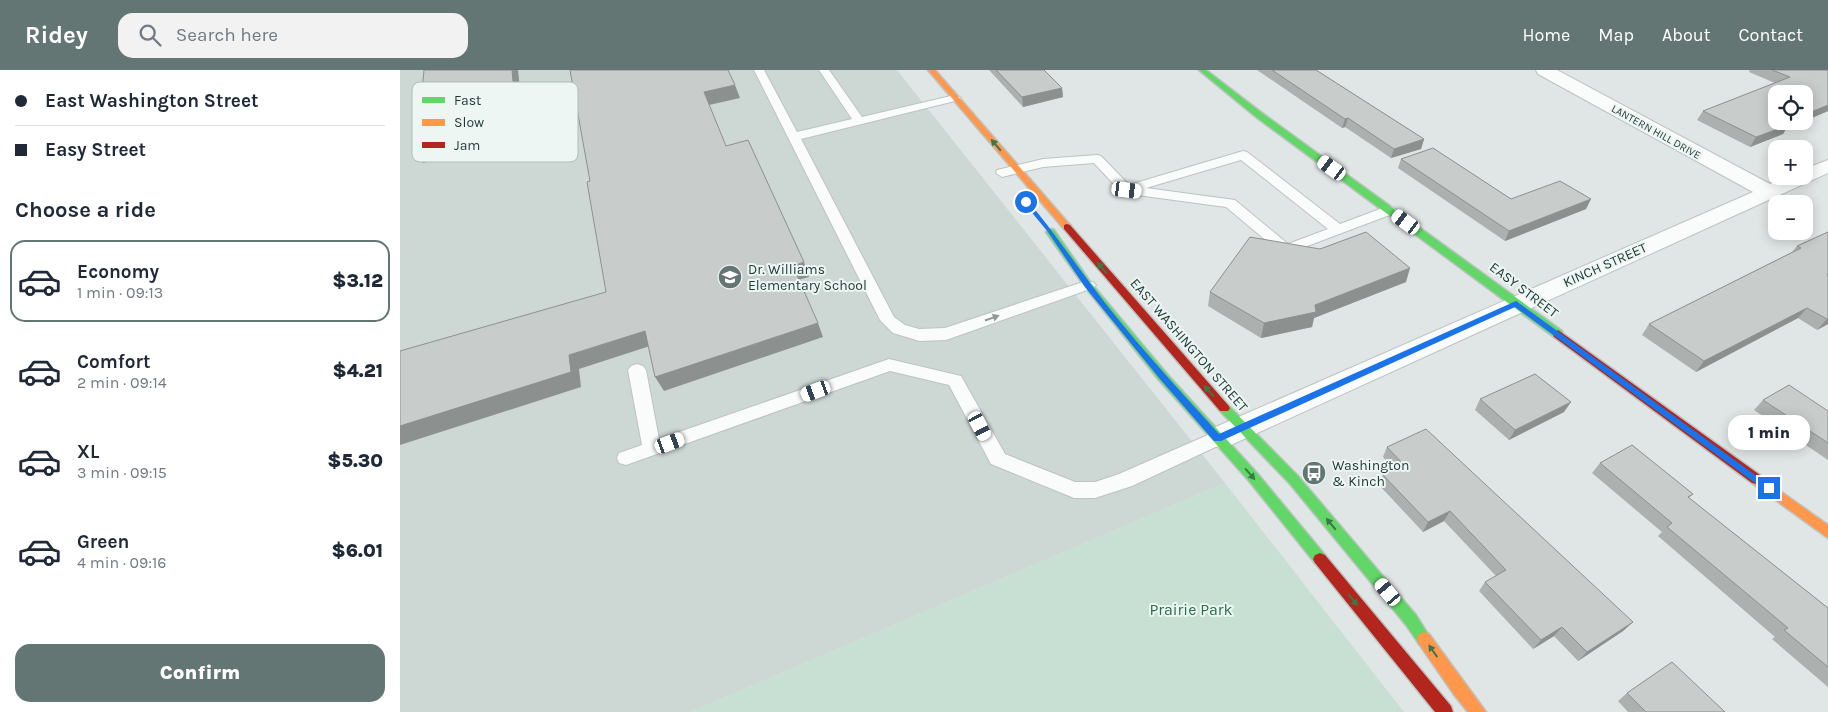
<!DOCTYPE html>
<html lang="en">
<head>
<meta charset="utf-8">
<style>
	:root { --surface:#fff; --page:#f2f2f3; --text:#1f2937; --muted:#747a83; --line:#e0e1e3; --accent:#637673 }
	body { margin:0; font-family:Karla,sans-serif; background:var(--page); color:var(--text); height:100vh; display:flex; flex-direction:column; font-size:19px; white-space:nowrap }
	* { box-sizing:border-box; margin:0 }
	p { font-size:16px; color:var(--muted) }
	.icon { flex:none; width:28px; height:28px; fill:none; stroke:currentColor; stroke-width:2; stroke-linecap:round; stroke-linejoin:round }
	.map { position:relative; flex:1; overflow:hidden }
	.side { display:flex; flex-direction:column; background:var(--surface); width:400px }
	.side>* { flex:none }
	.guide { display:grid; align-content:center; height:110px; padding:0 15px; background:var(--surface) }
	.controls { position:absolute; left:1368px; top:15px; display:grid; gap:10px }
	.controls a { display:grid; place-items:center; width:45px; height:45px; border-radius:10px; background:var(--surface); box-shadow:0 2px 12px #0003; font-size:25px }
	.end { position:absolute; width:22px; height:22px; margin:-11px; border:6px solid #1a73e8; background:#fff; box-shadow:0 0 0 2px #fff }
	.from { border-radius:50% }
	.bubble { position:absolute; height:35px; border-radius:15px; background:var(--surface); box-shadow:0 2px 12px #0003; font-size:16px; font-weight:800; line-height:35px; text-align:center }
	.car { position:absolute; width:15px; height:30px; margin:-15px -8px; border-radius:6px; box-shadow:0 0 4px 1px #0007; background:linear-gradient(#fff 24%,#345 0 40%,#fff 0 76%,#345 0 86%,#fff 0) }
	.guide b { display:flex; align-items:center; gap:18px; height:48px; font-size:19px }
	.guide b+b { border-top:1px solid var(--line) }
	.guide i { width:12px; height:12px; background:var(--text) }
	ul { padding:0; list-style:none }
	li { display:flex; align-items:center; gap:15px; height:82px; margin:0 10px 8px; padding:0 5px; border:2px solid transparent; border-radius:15px }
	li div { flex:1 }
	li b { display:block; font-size:19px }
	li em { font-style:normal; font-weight:800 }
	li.current { border-color:var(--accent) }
	li>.icon { width:45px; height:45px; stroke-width:1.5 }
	h2 { padding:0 15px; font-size:22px; line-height:60px }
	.cta { display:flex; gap:10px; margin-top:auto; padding:10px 15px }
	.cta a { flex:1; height:58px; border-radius:15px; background:var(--accent); color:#fff; font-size:20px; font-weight:800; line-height:58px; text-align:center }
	header { display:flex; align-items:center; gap:30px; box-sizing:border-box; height:70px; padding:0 25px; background:var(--accent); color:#fff }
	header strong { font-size:24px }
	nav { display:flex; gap:28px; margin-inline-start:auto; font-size:18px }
	.search { width:350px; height:45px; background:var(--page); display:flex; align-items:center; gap:12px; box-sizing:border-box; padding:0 18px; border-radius:15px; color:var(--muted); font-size:19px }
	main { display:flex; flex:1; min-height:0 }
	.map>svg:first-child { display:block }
	.built { fill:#cdd8d5 }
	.green { fill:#c8e0d3 }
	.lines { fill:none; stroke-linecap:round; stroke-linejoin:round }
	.lane-casing { stroke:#bdc3c2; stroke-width:2 }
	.street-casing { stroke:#bdc3c2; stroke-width:2 }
	.fast-casing { stroke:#bcc4c2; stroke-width:3 }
	.slow-casing { stroke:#bcc4c2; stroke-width:3 }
	.jam-casing { stroke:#bcc4c2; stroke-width:3 }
	.lane { fill:#fafbfb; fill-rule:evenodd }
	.street { fill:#fafbfb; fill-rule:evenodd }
	.fast { fill:#63d668; fill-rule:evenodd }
	.slow { fill:#ff974d; fill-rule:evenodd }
	.jam { fill:#b3261e; fill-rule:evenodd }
	.wall { fill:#acb0af }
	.shaded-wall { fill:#8c908f }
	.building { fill:#c8cdcc; stroke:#8c908f }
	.oneway { fill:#3a7849 }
	.oneway2 { fill:#8c9a98 }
	.route { fill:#1a73e8 }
	.labels { text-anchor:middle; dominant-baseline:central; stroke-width:4; stroke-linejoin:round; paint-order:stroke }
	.far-street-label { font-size:11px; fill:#1f3935; stroke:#edf6f3 }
	.street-label { font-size:14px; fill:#1f3935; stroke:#edf6f3 }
	.poi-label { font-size:14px; fill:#1f3935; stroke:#edf6f3; text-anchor:start }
	.near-park-label { font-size:16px; fill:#29704e; stroke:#edf6f3 }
	.key { fill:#edf6f3; stroke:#afbdba; stroke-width:1 }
	.key-label { font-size:14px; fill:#1f3935 }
</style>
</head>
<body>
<header>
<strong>Ridey</strong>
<div class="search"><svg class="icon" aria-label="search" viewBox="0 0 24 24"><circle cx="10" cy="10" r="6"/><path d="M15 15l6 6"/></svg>Search here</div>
<nav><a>Home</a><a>Map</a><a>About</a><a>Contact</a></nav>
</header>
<main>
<section class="side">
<div class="guide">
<b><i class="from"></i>East Washington Street</b>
<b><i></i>Easy Street</b>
</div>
<h2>Choose a ride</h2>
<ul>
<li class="current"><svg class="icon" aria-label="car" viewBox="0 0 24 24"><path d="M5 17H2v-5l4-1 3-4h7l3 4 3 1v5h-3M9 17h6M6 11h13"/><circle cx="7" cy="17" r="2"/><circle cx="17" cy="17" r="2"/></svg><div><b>Economy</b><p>1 min · 09:13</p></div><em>$3.12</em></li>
<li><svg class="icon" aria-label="car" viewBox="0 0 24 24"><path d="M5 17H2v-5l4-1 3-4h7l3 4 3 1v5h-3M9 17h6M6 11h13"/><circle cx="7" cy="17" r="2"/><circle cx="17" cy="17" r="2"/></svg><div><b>Comfort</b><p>2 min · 09:14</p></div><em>$4.21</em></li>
<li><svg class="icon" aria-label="car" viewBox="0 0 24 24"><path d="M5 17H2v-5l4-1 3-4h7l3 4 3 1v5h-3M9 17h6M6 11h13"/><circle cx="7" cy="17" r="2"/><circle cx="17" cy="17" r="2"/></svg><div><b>XL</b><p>3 min · 09:15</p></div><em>$5.30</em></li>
<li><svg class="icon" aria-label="car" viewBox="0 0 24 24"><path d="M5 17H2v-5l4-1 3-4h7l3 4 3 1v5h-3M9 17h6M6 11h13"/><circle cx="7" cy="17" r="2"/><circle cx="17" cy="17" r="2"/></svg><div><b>Green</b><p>4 min · 09:16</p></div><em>$6.01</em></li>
</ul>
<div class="cta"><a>Confirm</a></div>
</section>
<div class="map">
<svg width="1428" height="642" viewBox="0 0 1428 642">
	<rect width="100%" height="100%" fill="#e0e6e5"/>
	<!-- built -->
	<path class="built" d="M 0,0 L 497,0 L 825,413 L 291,642 L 0,642 Z"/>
	<!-- green -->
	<path class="green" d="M 825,413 L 1004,642 L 291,642 Z"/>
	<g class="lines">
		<!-- lane casing -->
		<g class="lane-casing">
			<path id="lane" d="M 354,0 L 364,0 L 397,62 L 452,49 L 419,0 L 429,0 L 462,47 L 555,25 L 561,28 L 559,30 L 401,69 L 494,247 L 505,255 L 519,259 L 545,258 L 683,212 L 693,212 L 696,215 L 693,218 L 546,270 L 519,271 L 513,269 L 493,263 L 480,250 Z
				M 843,81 L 847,82 L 940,154 L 985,137 L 990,136 L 997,140 L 995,143 L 886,184 L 881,183 L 826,137 L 722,123 L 694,93 L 643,97 L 602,107 L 596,103 L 597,100 L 643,89 L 697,85 L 701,86 L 729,115 ZM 841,90 L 928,159 L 888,174 L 835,130 L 746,118 Z
				M 489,289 L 561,306 L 605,384 L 675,412 L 695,412 L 719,404 L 817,361 L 824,363 L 826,368 L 824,373 L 732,416 L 695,428 L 674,428 L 591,394 L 549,315 L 490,301 L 226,395 L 219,393 L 217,388 L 219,383 L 242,375 L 228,300 L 231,296 L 237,294 L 243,296 L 246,300 L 259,369 Z"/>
		</g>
		<!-- street casing -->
		<g class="street-casing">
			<path id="street" d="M 1136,0 L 1157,0 L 1370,114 L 1388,106 L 1404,106 L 1404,99 L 1428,90 L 1428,103 L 831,375 L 821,378 L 811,375 L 806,367 L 811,359 L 1353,122 L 1138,4 Z"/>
		</g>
		<!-- fast casing -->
		<g class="fast-casing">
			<path id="fast" d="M 799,0 L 806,0 L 862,43 L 1162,261 L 1163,264 L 1162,267 L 1154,267 L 856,47 Z
				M 651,159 L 654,160 L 691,213 L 767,304 L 857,403 L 925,485 L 927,489 L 925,493 L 920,495 L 915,493 L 849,411 L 759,310 L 685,217 L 646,162 Z
				M 824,334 L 828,335 L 898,406 L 1016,545 L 1031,569 L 1029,574 L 1024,576 L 1019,574 L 1006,555 L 890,414 L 820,341 L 818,338 L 820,335 Z"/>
		</g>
		<!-- slow casing -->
		<g class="slow-casing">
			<path id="slow" d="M 528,0 L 535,0 L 670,155 L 670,159 L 664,159 Z
				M 1356,404 L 1428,455 L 1428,468 L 1352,413 L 1350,409 L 1352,405 Z
				M 1024,562 L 1029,564 L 1086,642 L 1068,642 L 1055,626 L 1019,574 L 1017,569 L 1019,564 Z"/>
		</g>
		<!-- jam casing -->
		<g class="jam-casing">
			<path id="jam" d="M 667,154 L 670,155 L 828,335 L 830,338 L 828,341 L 820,341 L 664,159 L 664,155 Z
				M 1158,260 L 1360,405 L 1362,409 L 1360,413 L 1356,414 L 1352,413 L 1154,267 L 1153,264 Z
				M 920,483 L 925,485 L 1051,636 L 1053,642 L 1035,642 L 915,493 L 913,489 L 915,485 Z"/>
		</g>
		<!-- lane -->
		<use href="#lane" class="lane"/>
		<!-- street -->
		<use href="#street" class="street"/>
		<!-- fast -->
		<use href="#fast" class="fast"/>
		<!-- slow -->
		<use href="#slow" class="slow"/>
		<!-- jam -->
		<use href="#jam" class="jam"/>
	</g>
	<!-- wall -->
	<path class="wall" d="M 589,0 L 644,0 L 662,18 L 663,27 L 623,37 Z
		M 857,0 L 916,0 L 1024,69 L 1021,79 L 991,88 L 945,57 L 942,58 Z
		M 1350,0 L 1428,0 L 1428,41 L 1386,59 L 1383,64 L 1350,77 L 1297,50 L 1303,41 L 1375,13 L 1349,2 Z
		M 1001,89 L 1111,129 L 1191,129 L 1186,139 L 1105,171 L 998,98 Z
		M 1428,162 L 1428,254 L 1417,260 L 1398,248 L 1296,302 L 1242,265 L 1249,254 L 1392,182 L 1397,176 Z
		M 1006,212 L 914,248 L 912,257 L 861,268 L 808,236 L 810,222 Z
		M 1080,329 L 1164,342 L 1109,370 L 1075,340 Z
		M 1363,330 L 1428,341 L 1428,390 L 1354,340 Z
		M 987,377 L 1233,552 L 1223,561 L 1178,591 L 1154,566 L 1133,579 L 1079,521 L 1085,512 L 1096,506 L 1044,451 L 1023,462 L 979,415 L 983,405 L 994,399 L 983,387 Z
		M 1200,393 L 1293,424 L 1289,428 L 1428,538 L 1428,617 L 1372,569 L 1375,567 L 1258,466 L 1262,462 L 1192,403 Z
		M 1227,623 L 1325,642 L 1228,642 L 1218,631 Z"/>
	<!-- shaded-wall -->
	<path class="shaded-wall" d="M 112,0 L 118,0 L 125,70 L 23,93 L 13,79 Z
		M 335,15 L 340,28 L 309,35 L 304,22 Z
		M 662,18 L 663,27 L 623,37 L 622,27 Z
		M 1428,35 L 1428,41 L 1386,59 L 1383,64 L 1350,77 L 1356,67 L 1388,51 L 1404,51 L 1404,45 Z
		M 948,48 L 945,57 L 942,58 L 945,49 Z
		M 1024,69 L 1021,79 L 991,88 L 994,79 Z
		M 1191,129 L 1186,139 L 1105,171 L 1109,161 Z
		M 404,192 L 409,207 L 398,210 L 393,196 Z
		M 1010,198 L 1006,212 L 914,248 L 912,257 L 861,268 L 864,253 L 915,235 Z
		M 1407,238 L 1398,248 L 1296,302 L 1304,291 Z
		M 1427,249 L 1428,249 L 1428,254 L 1417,260 Z
		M 418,253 L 423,267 L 264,321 L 255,307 Z
		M 245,261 L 253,275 L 179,299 L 181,317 L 0,375 L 0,356 L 169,285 Z
		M 1171,332 L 1164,342 L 1109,370 L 1115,360 Z
		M 1050,441 L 1044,451 L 1023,462 L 1028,452 Z
		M 1233,552 L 1223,561 L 1178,591 L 1187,582 Z
		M 1162,557 L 1154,566 L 1133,579 L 1141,570 Z"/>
	<!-- building -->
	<path class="building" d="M 24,0 L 112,0 L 117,57 L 13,79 L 17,45 L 20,44 Z
		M 170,0 L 328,0 L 335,15 L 304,22 L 326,76 L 348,70 L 404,192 L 393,196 L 418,253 L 255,307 L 245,261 L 169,285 L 171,302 L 0,356 L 0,281 L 206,222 L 187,112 L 190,111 Z
		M 596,0 L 644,0 L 662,18 L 622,27 Z
		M 872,0 L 916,0 L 1024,69 L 994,79 L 948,48 L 945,49 Z
		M 1372,0 L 1428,0 L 1428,35 L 1404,45 L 1404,24 L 1376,24 L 1376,51 L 1388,51 L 1385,53 L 1389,55 L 1356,67 L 1303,41 L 1390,7 Z
		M 1033,78 L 1111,129 L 1160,111 L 1191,129 L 1109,161 L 1001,89 Z
		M 966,162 L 1010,198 L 915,235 L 916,242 L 864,253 L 810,222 L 850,167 L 920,179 Z
		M 1428,162 L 1428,204 L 1427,205 L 1428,205 L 1428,249 L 1427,249 L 1407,238 L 1304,291 L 1249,254 L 1401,178 L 1397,176 Z
		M 1135,304 L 1171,332 L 1115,360 L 1080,329 Z
		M 1389,315 L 1428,341 L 1428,373 L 1363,330 Z
		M 1026,359 L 1233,552 L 1187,582 L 1162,557 L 1141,570 L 1085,512 L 1106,500 L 1050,441 L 1028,452 L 983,405 L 1004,395 L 987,377 Z
		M 1232,375 L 1293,424 L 1288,427 L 1428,538 L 1428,597 L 1384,560 L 1388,558 L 1267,457 L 1272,453 L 1200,393 Z
		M 1272,592 L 1325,642 L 1246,642 L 1227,623 Z"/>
	<!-- one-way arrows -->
	<defs><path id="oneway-solid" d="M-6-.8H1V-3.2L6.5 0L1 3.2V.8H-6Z" transform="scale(1.25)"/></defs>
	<g class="oneway">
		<use href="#oneway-solid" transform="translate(596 75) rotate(-130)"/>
		<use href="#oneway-solid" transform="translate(702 198) rotate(-131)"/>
		<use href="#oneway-solid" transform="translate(809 321) rotate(-131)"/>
		<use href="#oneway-solid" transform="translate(850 404) rotate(49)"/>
		<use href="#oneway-solid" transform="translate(931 454) rotate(-130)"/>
		<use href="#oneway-solid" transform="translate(953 530) rotate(51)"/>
		<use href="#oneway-solid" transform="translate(1033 581) rotate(-125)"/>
	</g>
	<use class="oneway2" href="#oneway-solid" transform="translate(592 248) rotate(-19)"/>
	<!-- route -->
	<path class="route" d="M 624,131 L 628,131 C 650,157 669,185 690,213 C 729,266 775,315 819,364 L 1116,231 L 1373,418 L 1372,421 L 1366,421 L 1115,237 L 821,371 L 814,371 L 760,309 L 685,217 L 648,162 L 624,133 Z"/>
	<!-- icons -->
	<defs>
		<g id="school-disc" transform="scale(1.25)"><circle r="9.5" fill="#637673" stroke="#edf6f3"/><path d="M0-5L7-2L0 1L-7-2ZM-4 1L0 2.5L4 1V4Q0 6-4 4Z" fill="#fff"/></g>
		<g id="bus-disc" transform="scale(1.25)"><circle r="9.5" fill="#637673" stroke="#edf6f3"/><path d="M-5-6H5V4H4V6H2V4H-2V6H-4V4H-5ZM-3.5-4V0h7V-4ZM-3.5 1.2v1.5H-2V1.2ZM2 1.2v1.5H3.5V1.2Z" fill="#fff"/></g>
	</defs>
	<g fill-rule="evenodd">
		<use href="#school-disc" x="330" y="207"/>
		<use href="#bus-disc" x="914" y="403"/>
	</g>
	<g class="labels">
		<!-- far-street labels -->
		<g class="far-street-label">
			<text transform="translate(1256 62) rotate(29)">LANTERN HILL DRIVE</text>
		</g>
		<!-- street labels -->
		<g class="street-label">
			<text transform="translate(1205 195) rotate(-24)">KINCH STREET</text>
			<text transform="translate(1124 220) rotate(37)">EASY STREET</text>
			<text transform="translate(789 275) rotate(49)">EAST WASHINGTON STREET</text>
		</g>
		<!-- poi labels -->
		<g class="poi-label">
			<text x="348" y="199">Dr. Williams<tspan x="348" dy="16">Elementary School</tspan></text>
			<text x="932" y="395">Washington<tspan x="932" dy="16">&amp; Kinch</tspan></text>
		</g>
		<!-- near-park labels -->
		<g class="near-park-label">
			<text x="791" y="539">Prairie Park</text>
		</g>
	</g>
	<!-- legend -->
	<rect x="12" y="12" width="166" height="80" rx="8" class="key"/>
	<rect x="22" y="27" width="23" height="6" fill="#63d668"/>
	<rect x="22" y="49" width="23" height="7" fill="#ff974d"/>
	<rect x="22" y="72" width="23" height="6" fill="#b3261e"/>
	<g class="key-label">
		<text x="54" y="35">Fast</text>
		<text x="54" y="57">Slow</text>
		<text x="54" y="80">Jam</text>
	</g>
</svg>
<div class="controls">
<a><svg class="icon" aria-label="locate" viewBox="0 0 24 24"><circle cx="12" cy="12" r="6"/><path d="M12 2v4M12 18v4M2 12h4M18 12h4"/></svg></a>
<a>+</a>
<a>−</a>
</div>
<i class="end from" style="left:626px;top:132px"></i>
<i class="end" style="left:1369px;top:418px"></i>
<div class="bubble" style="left:1328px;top:345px;width:82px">1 min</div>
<i class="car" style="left:932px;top:98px;rotate:306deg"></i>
<i class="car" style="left:727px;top:120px;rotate:97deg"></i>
<i class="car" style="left:1006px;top:152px;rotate:306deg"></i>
<i class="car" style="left:416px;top:321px;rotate:250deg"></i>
<i class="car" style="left:580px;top:356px;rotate:152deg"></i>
<i class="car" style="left:270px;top:373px;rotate:70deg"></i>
<i class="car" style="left:988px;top:522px;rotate:320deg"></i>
</div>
</main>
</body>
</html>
